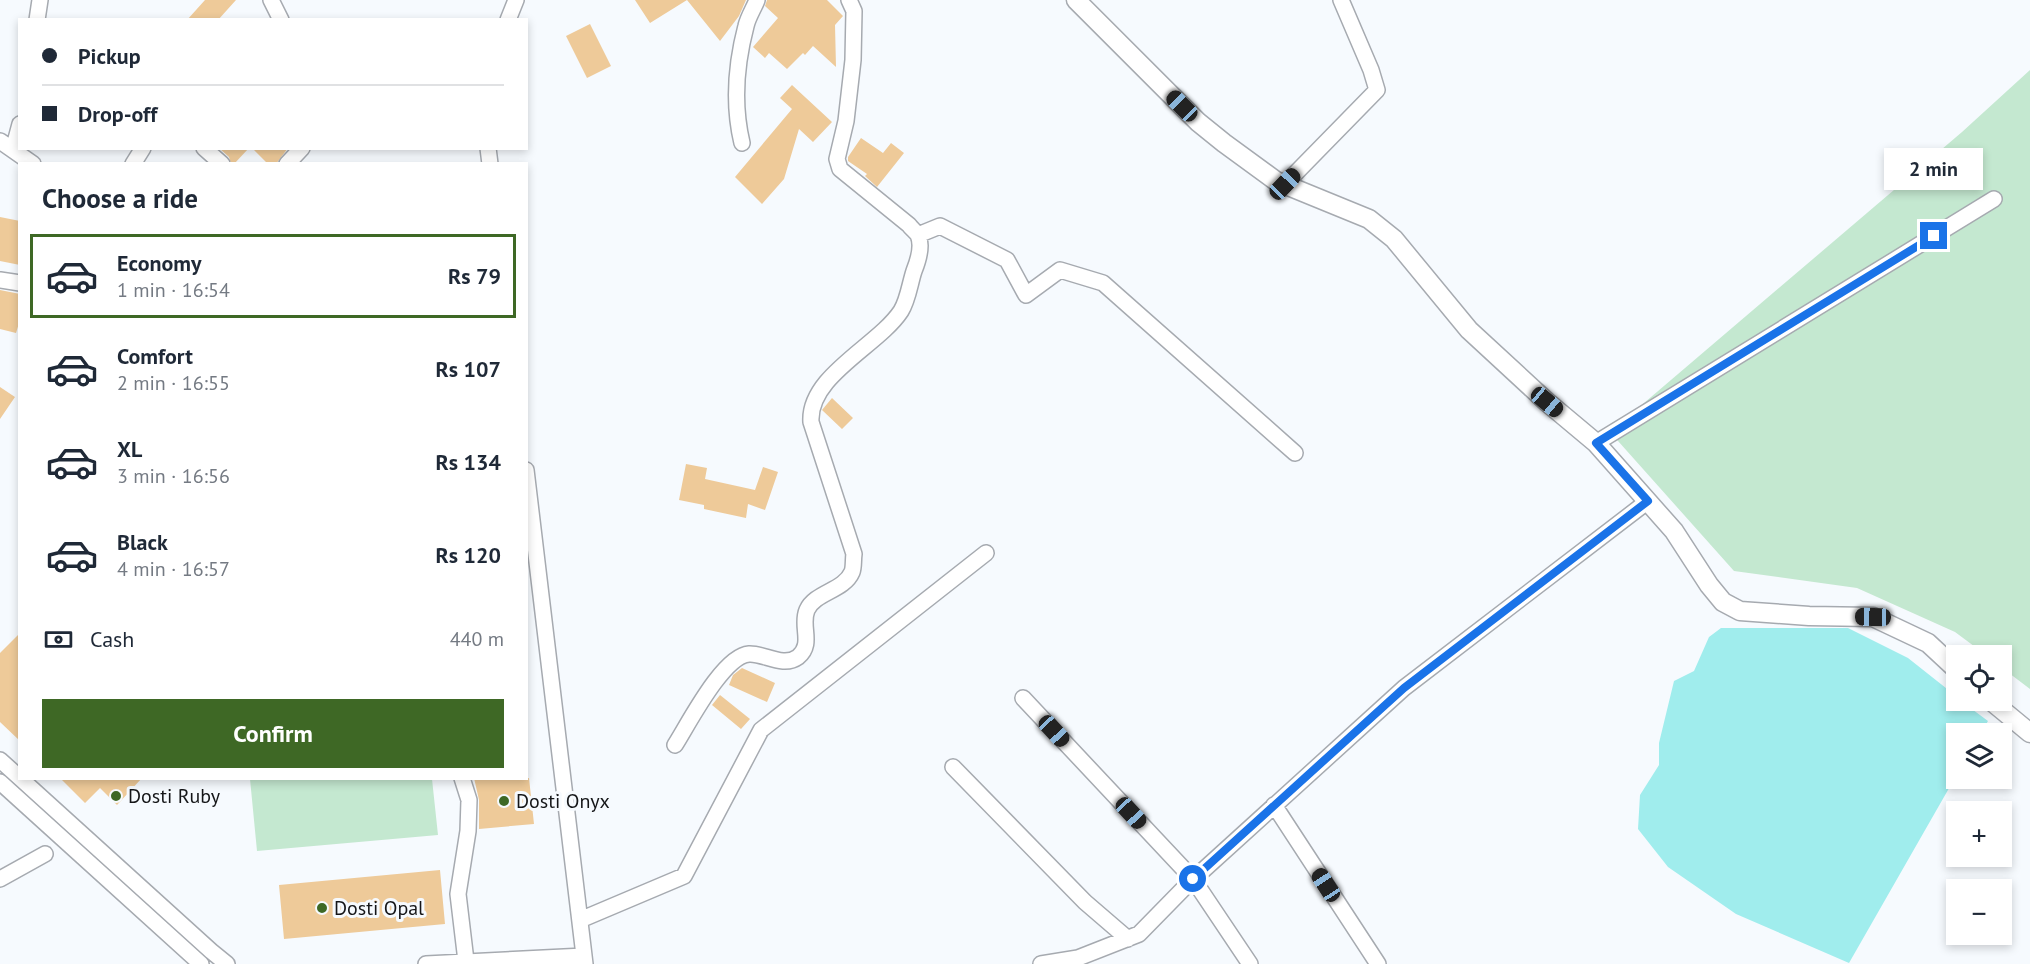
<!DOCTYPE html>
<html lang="en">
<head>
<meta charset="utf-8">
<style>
	:root { --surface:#fff; --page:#f6f6f7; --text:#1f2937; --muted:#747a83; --line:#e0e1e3; --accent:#3e6825 }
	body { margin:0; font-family:"PT Sans",sans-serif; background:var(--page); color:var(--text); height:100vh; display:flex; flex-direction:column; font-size:22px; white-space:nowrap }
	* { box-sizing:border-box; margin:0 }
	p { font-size:20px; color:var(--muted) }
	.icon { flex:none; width:33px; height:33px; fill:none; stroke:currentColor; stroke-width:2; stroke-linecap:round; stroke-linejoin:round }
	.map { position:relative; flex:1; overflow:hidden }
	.drawer { position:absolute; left:18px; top:162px; width:510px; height:618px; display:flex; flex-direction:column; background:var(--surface); border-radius:0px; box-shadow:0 3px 9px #0003 }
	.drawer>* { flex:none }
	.guide { position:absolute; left:18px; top:18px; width:510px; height:132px; border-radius:0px; box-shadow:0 3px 9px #0003; display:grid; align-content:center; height:132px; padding:0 24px; background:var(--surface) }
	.controls { position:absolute; left:1946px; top:645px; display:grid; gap:12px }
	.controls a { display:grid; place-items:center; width:66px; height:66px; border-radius:0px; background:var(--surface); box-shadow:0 3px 9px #0003; font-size:30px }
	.end { position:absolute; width:27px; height:27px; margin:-14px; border:8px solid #1a73e8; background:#fff; box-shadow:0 0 0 3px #fff }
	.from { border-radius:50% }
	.bubble { position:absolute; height:42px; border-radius:0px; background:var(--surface); box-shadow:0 3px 9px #0003; font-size:20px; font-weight:600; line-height:42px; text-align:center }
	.car { position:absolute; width:18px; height:36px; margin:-18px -9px; border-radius:8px; box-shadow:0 0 4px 2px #0007; background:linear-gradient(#222 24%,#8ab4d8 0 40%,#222 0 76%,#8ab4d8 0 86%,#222 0) }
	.guide b { display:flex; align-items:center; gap:21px; height:57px; font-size:22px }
	.guide b+b { border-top:2px solid var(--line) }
	.guide i { width:15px; height:15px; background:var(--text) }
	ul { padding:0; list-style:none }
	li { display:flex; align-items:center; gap:18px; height:84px; margin:0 12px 9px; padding:0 12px; border:3px solid transparent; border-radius:0px }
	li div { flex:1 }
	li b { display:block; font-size:22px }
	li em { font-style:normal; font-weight:600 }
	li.current { border-color:var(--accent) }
	li>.icon { width:54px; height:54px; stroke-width:1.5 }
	h2 { padding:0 24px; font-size:27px; line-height:72px }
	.pay { display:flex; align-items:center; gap:15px; height:66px; padding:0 24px; font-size:22px }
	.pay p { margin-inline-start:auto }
	.cta { display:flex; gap:12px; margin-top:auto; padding:12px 24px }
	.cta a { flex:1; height:69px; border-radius:0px; background:var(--accent); color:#fff; font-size:24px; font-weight:600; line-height:69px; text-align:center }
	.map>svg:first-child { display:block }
	.green { fill:#c4e8d0 }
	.water { fill:#a0eded }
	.building { fill:#eeca99 }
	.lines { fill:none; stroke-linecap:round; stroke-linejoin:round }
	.minor-casing { stroke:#a6aab0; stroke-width:18 }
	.tertiary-casing { stroke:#a6aab0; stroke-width:21 }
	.minor { stroke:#fff; stroke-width:15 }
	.tertiary { stroke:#fff; stroke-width:18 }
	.route { stroke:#1a73e8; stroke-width:8 }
	.poi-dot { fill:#3e6825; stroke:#f6fafe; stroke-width:2 }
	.labels { text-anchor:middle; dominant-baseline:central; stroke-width:6; stroke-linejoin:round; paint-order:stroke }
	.poi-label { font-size:20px; fill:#151618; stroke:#f6fafe; text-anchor:start }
</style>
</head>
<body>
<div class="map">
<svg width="2030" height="964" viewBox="0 0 2030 964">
	<rect width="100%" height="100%" fill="#f6fafe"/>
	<!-- green -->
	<path class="green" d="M 2030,70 L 2030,689 L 2001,667 L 2001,656 L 1986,655 L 1955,632 L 1857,588 L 1734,571 L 1610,432 L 1962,132 Z
		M 250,779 L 432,779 L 438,835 L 257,851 Z"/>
	<!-- water -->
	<path class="water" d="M 1721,628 L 1848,628 L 1908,658 L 1956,696 L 1956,700 L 1961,701 L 1988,721 L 1981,733 L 1956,734 L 1956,776 L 1849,963 L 1736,914 L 1668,867 L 1638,829 L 1640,795 L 1659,765 L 1659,743 L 1674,681 L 1694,671 L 1709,637 Z"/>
	<!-- building -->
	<path class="building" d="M 205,0 L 236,0 L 218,20 L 187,20 Z
		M 635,0 L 687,0 L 650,23 Z
		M 687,0 L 746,0 L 739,16 L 720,41 Z
		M 767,0 L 827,0 L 843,16 L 835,25 L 836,67 L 813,46 L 805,55 L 803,53 L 787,69 L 769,53 L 765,58 L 753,47 L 778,18 L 765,6 Z
		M 590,24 L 611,66 L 587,78 L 566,36 Z
		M 792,85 L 832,122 L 813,142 L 799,129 L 784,179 L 762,204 L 735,177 L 792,109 L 780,98 Z
		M 861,138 L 883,153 L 891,143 L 904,153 L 877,187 L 865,176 L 867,174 L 848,161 L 848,157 Z
		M 219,148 L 249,148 L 234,164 L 231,164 L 229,157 Z
		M 252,148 L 288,148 L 276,164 L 268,164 Z
		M 0,217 L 20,221 L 20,265 L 0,261 Z
		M 0,290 L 20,294 L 20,320 L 16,333 L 0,329 Z
		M 0,387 L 15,397 L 0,419 Z
		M 832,398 L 853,418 L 842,429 L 822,410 Z
		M 686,464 L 707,468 L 705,479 L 755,490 L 763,467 L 778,472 L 765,510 L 748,504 L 746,518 L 704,509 L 704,505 L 679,500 Z
		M 20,633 L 20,741 L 0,722 L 0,653 Z
		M 742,668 L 775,683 L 767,702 L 729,685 L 733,675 Z
		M 720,695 L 750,719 L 741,729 L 712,705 Z
		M 60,778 L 142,778 L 117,805 L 100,788 L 85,803 Z
		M 474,778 L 529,778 L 534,824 L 479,829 L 479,800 Z
		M 440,870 L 445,924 L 284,939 L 279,885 Z"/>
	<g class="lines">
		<!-- minor casing -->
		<g class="minor-casing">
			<path id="minor" d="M 271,0 L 281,20
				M 37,20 L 40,0
				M 508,20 L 516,0
				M 0,141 L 33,164
				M 742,143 C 733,105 736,64 746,26 C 748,17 754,8 757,0
				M 204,148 L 222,164
				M 488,148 L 490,164
				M 13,150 L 20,124
				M 133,164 L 143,148
				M 287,164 L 302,148
				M 1285,184 L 1377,90 L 1371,70 L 1341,0
				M 918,235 L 940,226 L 1007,260 L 1026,295 L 1060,270 L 1103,283 L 1295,453
				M 0,280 L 20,283
				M 1596,443 L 1994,199
				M 526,470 L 585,964
				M 1023,698 L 1193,879 L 1250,964
				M 675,745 C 689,723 723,656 749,654 C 764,653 783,668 798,657 C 814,644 800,626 807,610 C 815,592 844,591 852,572 C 854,567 853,560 854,554 L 811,422 C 808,376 878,346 901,311 C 908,300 910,283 914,271 C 918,261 923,246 918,235 C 916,232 911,228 909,225 L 840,169 L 837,159 L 846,121 L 853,60 L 854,11 L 849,0
				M 0,760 L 20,778
				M 953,767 L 1085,902 L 1128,939
				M 20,778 L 211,951 L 227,964
				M 462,778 L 469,800 L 468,831 L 458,894 L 466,961
				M 0,782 L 201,964
				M 1274,805 L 1378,964
				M 0,879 L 45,854
				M 580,920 L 684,876 L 761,730 L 986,553
				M 426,964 L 584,956
				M 1041,964 L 1078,958
				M 1073,964 L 1078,958 L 1139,934 L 1188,884 L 1404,688 L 1648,501"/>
		</g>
		<!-- tertiary casing -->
		<g class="tertiary-casing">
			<path id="tertiary" d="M 1076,0 L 1198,122 L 1224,143 L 1276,181 L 1369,219 L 1394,239 L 1469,330 L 1547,402 L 1596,443 L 1674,531 L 1709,585 L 1723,602 L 1740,611 L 1809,616 L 1873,617 L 1928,643 L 1956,669
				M 1990,700 L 2030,733"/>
		</g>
		<!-- minor -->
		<use href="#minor" class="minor"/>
		<!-- tertiary -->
		<use href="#tertiary" class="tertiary"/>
	</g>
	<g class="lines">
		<!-- route -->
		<path class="route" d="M 1193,879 L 1404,688 L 1648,501 L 1596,443 L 1934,236"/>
	</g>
	<!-- markers -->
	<g class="poi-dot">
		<circle cx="116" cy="796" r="6"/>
		<circle cx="504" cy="801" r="6"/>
		<circle cx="322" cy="908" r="6"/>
	</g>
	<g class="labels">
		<!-- poi labels -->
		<g class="poi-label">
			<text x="128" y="796">Dosti Ruby</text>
			<text x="516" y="801">Dosti Onyx</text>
			<text x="334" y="908">Dosti Opal</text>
		</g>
	</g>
</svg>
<div class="controls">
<a><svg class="icon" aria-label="locate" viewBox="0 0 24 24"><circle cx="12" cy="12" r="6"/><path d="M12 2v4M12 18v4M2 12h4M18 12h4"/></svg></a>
<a><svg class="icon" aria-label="layers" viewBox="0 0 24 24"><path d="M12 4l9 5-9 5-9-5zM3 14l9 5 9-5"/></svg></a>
<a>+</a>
<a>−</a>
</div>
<i class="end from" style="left:1193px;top:879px"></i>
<i class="end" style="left:1934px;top:236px"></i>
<div class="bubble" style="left:1884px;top:148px;width:99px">2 min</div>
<i class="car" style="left:1182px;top:106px;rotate:315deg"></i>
<i class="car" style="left:1285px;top:184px;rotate:44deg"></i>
<i class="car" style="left:1547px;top:402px;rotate:130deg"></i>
<i class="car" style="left:1873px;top:617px;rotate:271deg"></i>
<i class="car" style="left:1054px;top:731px;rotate:137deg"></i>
<i class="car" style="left:1131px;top:813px;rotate:137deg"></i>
<i class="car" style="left:1326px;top:885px;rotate:327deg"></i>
<div class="guide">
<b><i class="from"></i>Pickup</b>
<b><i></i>Drop-off</b>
</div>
<section class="drawer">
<h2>Choose a ride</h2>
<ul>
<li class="current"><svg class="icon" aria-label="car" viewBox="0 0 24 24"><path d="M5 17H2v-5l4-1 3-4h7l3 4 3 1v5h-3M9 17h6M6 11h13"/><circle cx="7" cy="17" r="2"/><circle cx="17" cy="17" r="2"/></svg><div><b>Economy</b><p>1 min · 16:54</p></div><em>Rs 79</em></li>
<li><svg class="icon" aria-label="car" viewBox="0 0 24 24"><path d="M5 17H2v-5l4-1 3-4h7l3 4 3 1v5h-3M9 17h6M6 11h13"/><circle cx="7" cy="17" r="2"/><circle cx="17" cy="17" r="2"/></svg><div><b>Comfort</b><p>2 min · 16:55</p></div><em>Rs 107</em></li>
<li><svg class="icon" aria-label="car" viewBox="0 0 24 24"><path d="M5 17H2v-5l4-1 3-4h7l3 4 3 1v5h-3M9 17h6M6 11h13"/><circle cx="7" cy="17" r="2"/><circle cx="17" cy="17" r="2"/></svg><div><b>XL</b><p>3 min · 16:56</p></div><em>Rs 134</em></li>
<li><svg class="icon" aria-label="car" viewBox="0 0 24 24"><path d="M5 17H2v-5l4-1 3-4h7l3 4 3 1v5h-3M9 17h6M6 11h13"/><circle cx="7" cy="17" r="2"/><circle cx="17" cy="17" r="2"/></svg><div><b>Black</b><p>4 min · 16:57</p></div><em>Rs 120</em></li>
</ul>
<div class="pay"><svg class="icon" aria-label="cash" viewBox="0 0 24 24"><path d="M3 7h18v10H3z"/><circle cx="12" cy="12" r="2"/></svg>Cash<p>440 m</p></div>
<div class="cta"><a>Confirm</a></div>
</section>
</div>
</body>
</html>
